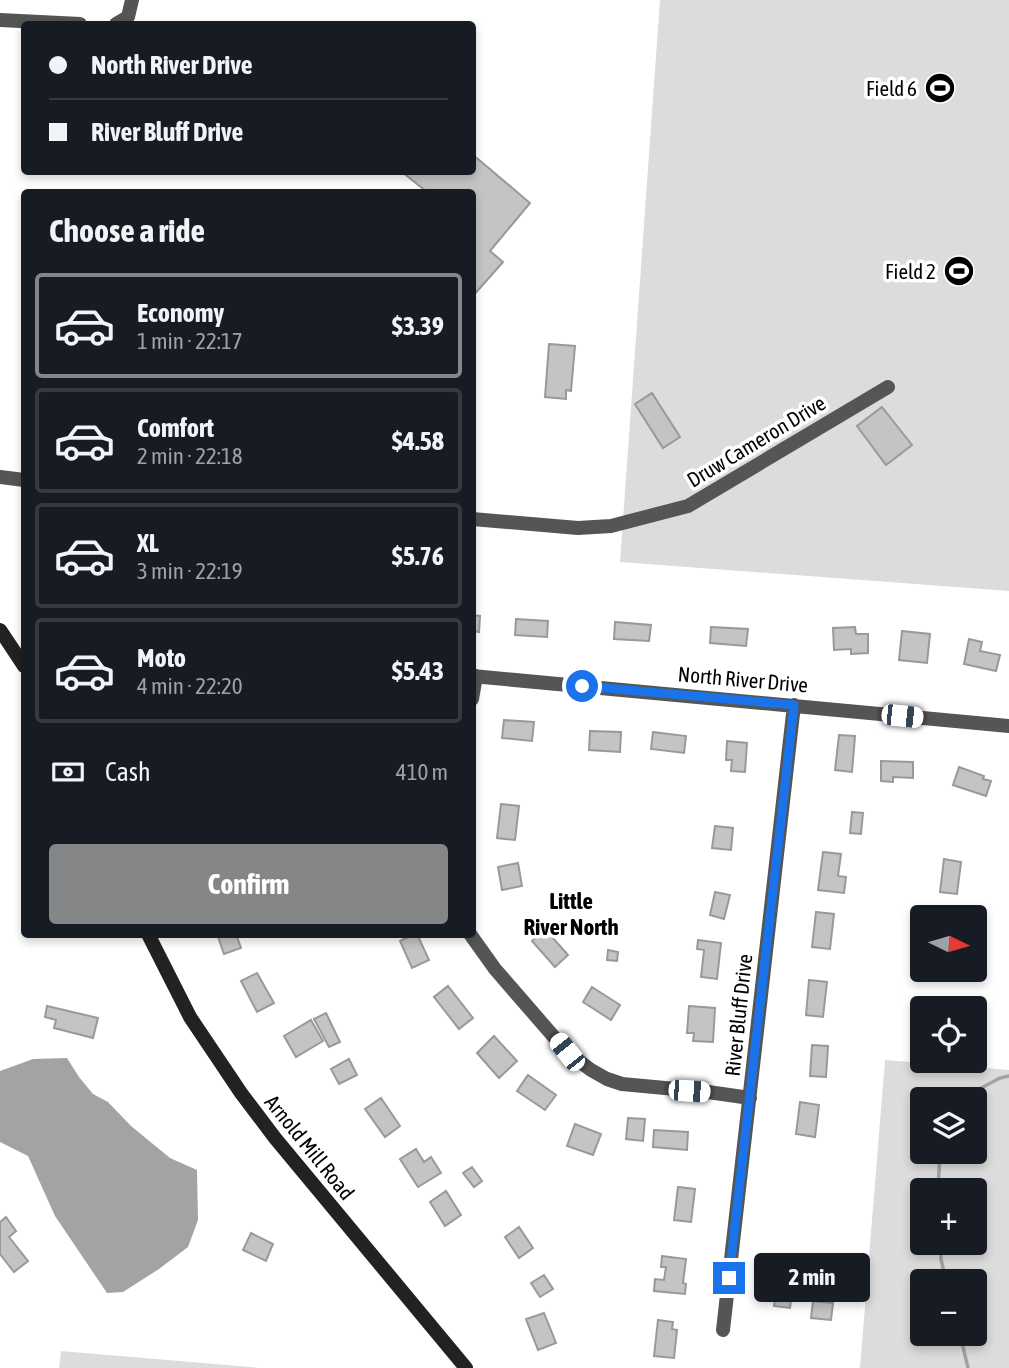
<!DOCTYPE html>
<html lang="en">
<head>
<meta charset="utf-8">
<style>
	:root { --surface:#171b24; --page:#20242c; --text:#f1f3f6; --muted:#9ea1a6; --line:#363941; --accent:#858687 }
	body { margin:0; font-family:"Asap Condensed",sans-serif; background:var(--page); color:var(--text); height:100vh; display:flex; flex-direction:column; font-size:26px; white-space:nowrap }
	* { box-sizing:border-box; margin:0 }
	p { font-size:23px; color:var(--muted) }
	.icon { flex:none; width:38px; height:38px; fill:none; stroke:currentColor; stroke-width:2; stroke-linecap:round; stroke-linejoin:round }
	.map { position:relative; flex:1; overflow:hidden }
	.drawer { position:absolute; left:21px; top:189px; width:455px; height:749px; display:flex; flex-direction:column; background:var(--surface); border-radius:7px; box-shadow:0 4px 10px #0003 }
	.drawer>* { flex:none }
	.top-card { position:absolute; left:21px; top:21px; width:455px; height:154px; border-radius:7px; box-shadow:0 4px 10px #0003; display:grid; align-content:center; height:154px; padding:0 28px; background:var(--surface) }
	.needle { width:46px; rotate:95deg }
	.fabs { position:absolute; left:910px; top:905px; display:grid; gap:14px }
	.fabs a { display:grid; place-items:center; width:77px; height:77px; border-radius:7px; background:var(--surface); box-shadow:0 4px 10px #0003; font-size:35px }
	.end { position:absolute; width:32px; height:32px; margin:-16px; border:9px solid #1a73e8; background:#fff; box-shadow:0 0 0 4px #fff }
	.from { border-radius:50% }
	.bubble { position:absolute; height:49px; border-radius:7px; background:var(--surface); box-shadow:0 4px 10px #0003; font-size:23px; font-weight:700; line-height:49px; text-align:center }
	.car { position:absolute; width:21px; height:42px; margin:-21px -10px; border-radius:9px; box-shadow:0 0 5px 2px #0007; background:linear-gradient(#fff 24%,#345 0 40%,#fff 0 76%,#345 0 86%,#fff 0) }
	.top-card b { display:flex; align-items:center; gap:24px; height:66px; font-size:26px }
	.top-card b+b { border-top:2px solid var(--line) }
	.top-card i { width:18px; height:18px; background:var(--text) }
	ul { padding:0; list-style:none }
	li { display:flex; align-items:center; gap:21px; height:105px; margin:0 14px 10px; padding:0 14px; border:4px solid var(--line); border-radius:7px }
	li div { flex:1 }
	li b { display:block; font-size:26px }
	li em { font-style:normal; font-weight:700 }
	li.on { border-color:var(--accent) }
	li>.icon { width:63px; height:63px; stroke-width:1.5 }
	h2 { padding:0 28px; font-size:32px; line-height:84px }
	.pay { display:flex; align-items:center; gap:18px; height:77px; padding:0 28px; font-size:26px }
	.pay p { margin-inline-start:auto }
	.cta { display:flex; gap:14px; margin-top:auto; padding:14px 28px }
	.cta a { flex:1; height:80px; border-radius:7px; background:var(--accent); color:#fff; font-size:28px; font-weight:700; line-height:80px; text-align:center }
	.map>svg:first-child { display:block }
	.green { fill:#dcdcdc; fill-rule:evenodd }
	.water { fill:#a3a3a3 }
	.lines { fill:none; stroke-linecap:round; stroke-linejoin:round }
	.stream { stroke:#a3a3a3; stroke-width:3.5 }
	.building { fill:#c4c4c4; stroke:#999; stroke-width:2 }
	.street { stroke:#555; stroke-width:14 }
	.secondary { stroke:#222; stroke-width:14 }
	.route { stroke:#1a73e8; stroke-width:9 }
	.labels { text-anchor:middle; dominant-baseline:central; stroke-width:7; stroke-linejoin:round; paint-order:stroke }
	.poi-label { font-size:21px; fill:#000; stroke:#fff; text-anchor:end }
	.street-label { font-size:21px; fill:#000; stroke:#fff }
	.neighbourhood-label { font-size:23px; font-weight:bold; fill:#000; stroke:#fff }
</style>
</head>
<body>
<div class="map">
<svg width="1009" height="1368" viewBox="0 0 1009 1368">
	<rect width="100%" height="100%" fill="#fff"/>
	<!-- green -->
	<path class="green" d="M 660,0 L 1009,0 L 1009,591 L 620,562 Z
		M 885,1060 L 1009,1070 L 1009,1368 L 860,1368 ZM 975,1099 L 975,1152 L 922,1152 L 922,1099 ZM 975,1190 L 975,1242 L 922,1242 L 922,1190 ZM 975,1281 L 975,1334 L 922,1334 L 922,1281 Z
		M 61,1351 L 261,1368 L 59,1368 Z"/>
	<!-- water -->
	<path class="water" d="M 67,1058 L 79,1077 L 93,1094 L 108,1102 L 131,1126 L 170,1158 L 197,1170 L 198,1220 L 188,1247 L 159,1269 L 123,1292 L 107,1293 L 55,1216 L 28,1156 L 0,1142 L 0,1071 L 33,1059 Z"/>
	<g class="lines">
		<!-- stream -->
		<path class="stream" d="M 964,1099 L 966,1096 L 1000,1078 L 1009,1076
			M 938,1190 L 940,1152
			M 940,1242 L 941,1259 L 946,1281
			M 960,1334 L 968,1368"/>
	</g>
	<!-- building -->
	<path class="building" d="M 472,154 L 530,203 L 490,251 L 503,262 L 472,297 L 472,192 L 427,192 L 402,172 L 472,172 Z
		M 549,344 L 575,346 L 571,391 L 566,390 L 566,399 L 545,397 Z
		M 652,393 L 680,437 L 663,448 L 635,404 Z
		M 882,407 L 912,445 L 886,465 L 857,426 Z
		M 472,615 L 480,616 L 479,632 L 472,631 Z
		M 516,619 L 548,621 L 547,637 L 515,635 Z
		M 615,622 L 651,625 L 649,641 L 614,639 Z
		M 711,627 L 748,629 L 746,646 L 710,643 Z
		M 855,627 L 856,634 L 868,634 L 868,653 L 851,654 L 851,649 L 834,650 L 833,628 Z
		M 902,631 L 930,634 L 927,663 L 899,660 Z
		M 969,639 L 982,642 L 980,651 L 1000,655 L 996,671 L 964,664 Z
		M 504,720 L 534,722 L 532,741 L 502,738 Z
		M 590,731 L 621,732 L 620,752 L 589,750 Z
		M 653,732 L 686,736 L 684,753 L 651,749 Z
		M 839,735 L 855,736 L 852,772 L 835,770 Z
		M 727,741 L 747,743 L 745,772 L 731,771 L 732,760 L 726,760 Z
		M 881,761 L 913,762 L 913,778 L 893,777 L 893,782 L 881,781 Z
		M 959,767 L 984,776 L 983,779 L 991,781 L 986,796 L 953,785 Z
		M 501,804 L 519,806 L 515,840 L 497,838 Z
		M 852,812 L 863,813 L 861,834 L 850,833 Z
		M 715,826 L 733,828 L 731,850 L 712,848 Z
		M 823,852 L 841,854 L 838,876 L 846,877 L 844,893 L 818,890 Z
		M 944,859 L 961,862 L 957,894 L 940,892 Z
		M 518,863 L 522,886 L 502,890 L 498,867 Z
		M 715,892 L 730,895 L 724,919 L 710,915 Z
		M 816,912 L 834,914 L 830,949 L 812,947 Z
		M 545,929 L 568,955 L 555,967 L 532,941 Z
		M 217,934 L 236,934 L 241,948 L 224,954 Z
		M 414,934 L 417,934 L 429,960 L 412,968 L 400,941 Z
		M 698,940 L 721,943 L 717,979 L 701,977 L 704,950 L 697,949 Z
		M 608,950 L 618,952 L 617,961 L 607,960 Z
		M 257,973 L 274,1003 L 257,1012 L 241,981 Z
		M 809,980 L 827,982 L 823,1017 L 806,1015 Z
		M 448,986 L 473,1018 L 459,1029 L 434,997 Z
		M 592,987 L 620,1005 L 611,1020 L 583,1002 Z
		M 47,1006 L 98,1018 L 93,1038 L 54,1028 L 56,1020 L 45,1017 Z
		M 689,1006 L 715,1008 L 713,1042 L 693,1041 L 694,1033 L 687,1033 Z
		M 326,1013 L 340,1042 L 329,1047 L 314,1019 Z
		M 311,1020 L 323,1041 L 296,1057 L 284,1036 Z
		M 494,1036 L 517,1061 L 499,1078 L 477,1053 Z
		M 812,1045 L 828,1046 L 826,1077 L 810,1076 Z
		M 349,1059 L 357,1075 L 339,1084 L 331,1069 Z
		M 528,1075 L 556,1095 L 545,1110 L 517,1091 Z
		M 381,1098 L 400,1126 L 385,1137 L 365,1109 Z
		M 800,1102 L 819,1105 L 815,1137 L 796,1134 Z
		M 628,1118 L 645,1119 L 643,1141 L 626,1139 Z
		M 575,1124 L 601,1134 L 593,1155 L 567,1146 Z
		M 654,1130 L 688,1132 L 687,1150 L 653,1147 Z
		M 416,1149 L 424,1162 L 431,1157 L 441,1173 L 418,1187 L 400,1159 Z
		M 472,1167 L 482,1181 L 474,1187 L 463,1173 Z
		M 678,1187 L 695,1189 L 691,1222 L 674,1220 Z
		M 446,1191 L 461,1215 L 445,1226 L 430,1202 Z
		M 6,1217 L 16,1231 L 9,1237 L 28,1261 L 14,1272 L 0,1254 L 0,1222 Z
		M 519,1227 L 533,1248 L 519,1258 L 505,1237 Z
		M 251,1233 L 273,1244 L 266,1261 L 243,1250 Z
		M 662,1256 L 686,1259 L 683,1283 L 686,1284 L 685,1294 L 654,1291 L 655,1279 L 664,1280 L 666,1267 L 661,1267 Z
		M 779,1270 L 803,1273 L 801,1286 L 793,1285 L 790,1308 L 774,1306 Z
		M 544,1275 L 553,1289 L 540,1297 L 531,1283 Z
		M 813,1301 L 833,1303 L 831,1320 L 811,1318 Z
		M 544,1313 L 556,1343 L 538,1350 L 526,1319 Z
		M 658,1320 L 673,1322 L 672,1329 L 677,1330 L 674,1358 L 654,1356 Z"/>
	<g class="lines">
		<!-- street -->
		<path class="street" d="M 0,20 L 80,24
			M 116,24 L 128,17 L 132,0
			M 0,477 L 24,480
			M 472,519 L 578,528 L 611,526 L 688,506 L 888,387
			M 472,676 L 1009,726
			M 472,699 L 476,676
			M 470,934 L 495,969 L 567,1052 L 591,1070 L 607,1079 L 622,1084 L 708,1092 L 750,1098
			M 723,1330 L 794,705"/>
		<!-- secondary -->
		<path class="secondary" d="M 0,630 L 24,666
			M 148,934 L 190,1017 L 241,1093 L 275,1138 L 466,1368"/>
	</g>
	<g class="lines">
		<!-- route -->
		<path class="route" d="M 582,686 L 794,705 L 729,1278"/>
	</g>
	<!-- icons -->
	<defs>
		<g id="stadium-disc" transform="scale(1.575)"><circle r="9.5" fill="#000" stroke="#fff"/><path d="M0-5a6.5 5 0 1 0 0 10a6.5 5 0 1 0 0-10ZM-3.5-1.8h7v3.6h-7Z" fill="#fff"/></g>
	</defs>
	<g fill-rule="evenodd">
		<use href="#stadium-disc" x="940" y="88"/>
		<use href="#stadium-disc" x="959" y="271"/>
	</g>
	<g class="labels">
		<!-- poi labels -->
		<g class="poi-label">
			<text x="917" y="88">Field 6</text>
			<text x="936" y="271">Field 2</text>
		</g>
		<!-- street labels -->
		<g class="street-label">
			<text transform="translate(756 441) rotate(-31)">Druw Cameron Drive</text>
			<text transform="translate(743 679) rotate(5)">North River Drive</text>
			<text transform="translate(738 1015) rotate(-84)">River Bluff Drive</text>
			<text transform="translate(310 1147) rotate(51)">Arnold Mill Road</text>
		</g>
		<!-- neighbourhood labels -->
		<g class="neighbourhood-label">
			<text x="571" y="901">Little<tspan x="571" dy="26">River North</tspan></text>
		</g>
	</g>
</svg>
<div class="fabs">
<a><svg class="needle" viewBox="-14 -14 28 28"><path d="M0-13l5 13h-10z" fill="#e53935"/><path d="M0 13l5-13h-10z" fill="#9ea1a6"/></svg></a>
<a><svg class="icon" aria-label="locate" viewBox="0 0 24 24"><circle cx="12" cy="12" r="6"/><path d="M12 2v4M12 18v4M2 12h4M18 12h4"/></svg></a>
<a><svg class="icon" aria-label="layers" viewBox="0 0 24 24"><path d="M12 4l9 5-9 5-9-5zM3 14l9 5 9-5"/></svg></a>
<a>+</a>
<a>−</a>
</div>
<i class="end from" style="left:582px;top:686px"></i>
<i class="end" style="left:729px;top:1278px"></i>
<div class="bubble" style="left:754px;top:1253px;width:116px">2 min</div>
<i class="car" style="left:902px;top:716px;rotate:96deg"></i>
<i class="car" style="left:567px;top:1052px;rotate:321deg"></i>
<i class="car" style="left:689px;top:1091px;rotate:94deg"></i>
<div class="top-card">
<b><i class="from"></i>North River Drive</b>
<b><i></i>River Bluff Drive</b>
</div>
<section class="drawer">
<h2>Choose a ride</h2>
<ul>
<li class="on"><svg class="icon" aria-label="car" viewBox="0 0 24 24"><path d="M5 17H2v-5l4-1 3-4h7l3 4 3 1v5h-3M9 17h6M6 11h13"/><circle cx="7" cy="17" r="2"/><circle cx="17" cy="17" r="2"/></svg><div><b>Economy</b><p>1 min · 22:17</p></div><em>$3.39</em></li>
<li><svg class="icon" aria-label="car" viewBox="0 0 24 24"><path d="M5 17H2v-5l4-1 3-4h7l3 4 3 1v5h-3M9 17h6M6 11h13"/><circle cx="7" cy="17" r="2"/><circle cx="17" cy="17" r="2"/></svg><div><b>Comfort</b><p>2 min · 22:18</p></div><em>$4.58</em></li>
<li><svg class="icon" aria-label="car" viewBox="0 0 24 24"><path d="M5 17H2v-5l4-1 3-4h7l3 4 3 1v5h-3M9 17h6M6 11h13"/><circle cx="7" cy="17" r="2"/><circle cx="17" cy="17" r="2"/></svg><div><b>XL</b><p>3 min · 22:19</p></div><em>$5.76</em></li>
<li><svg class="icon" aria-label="car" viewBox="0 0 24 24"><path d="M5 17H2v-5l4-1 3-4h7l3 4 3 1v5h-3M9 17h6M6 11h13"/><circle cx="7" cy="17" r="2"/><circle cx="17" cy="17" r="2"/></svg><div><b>Moto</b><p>4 min · 22:20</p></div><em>$5.43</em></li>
</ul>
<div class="pay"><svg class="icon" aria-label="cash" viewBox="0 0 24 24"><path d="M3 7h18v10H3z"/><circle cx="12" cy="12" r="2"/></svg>Cash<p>410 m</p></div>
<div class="cta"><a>Confirm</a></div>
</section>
</div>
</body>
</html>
